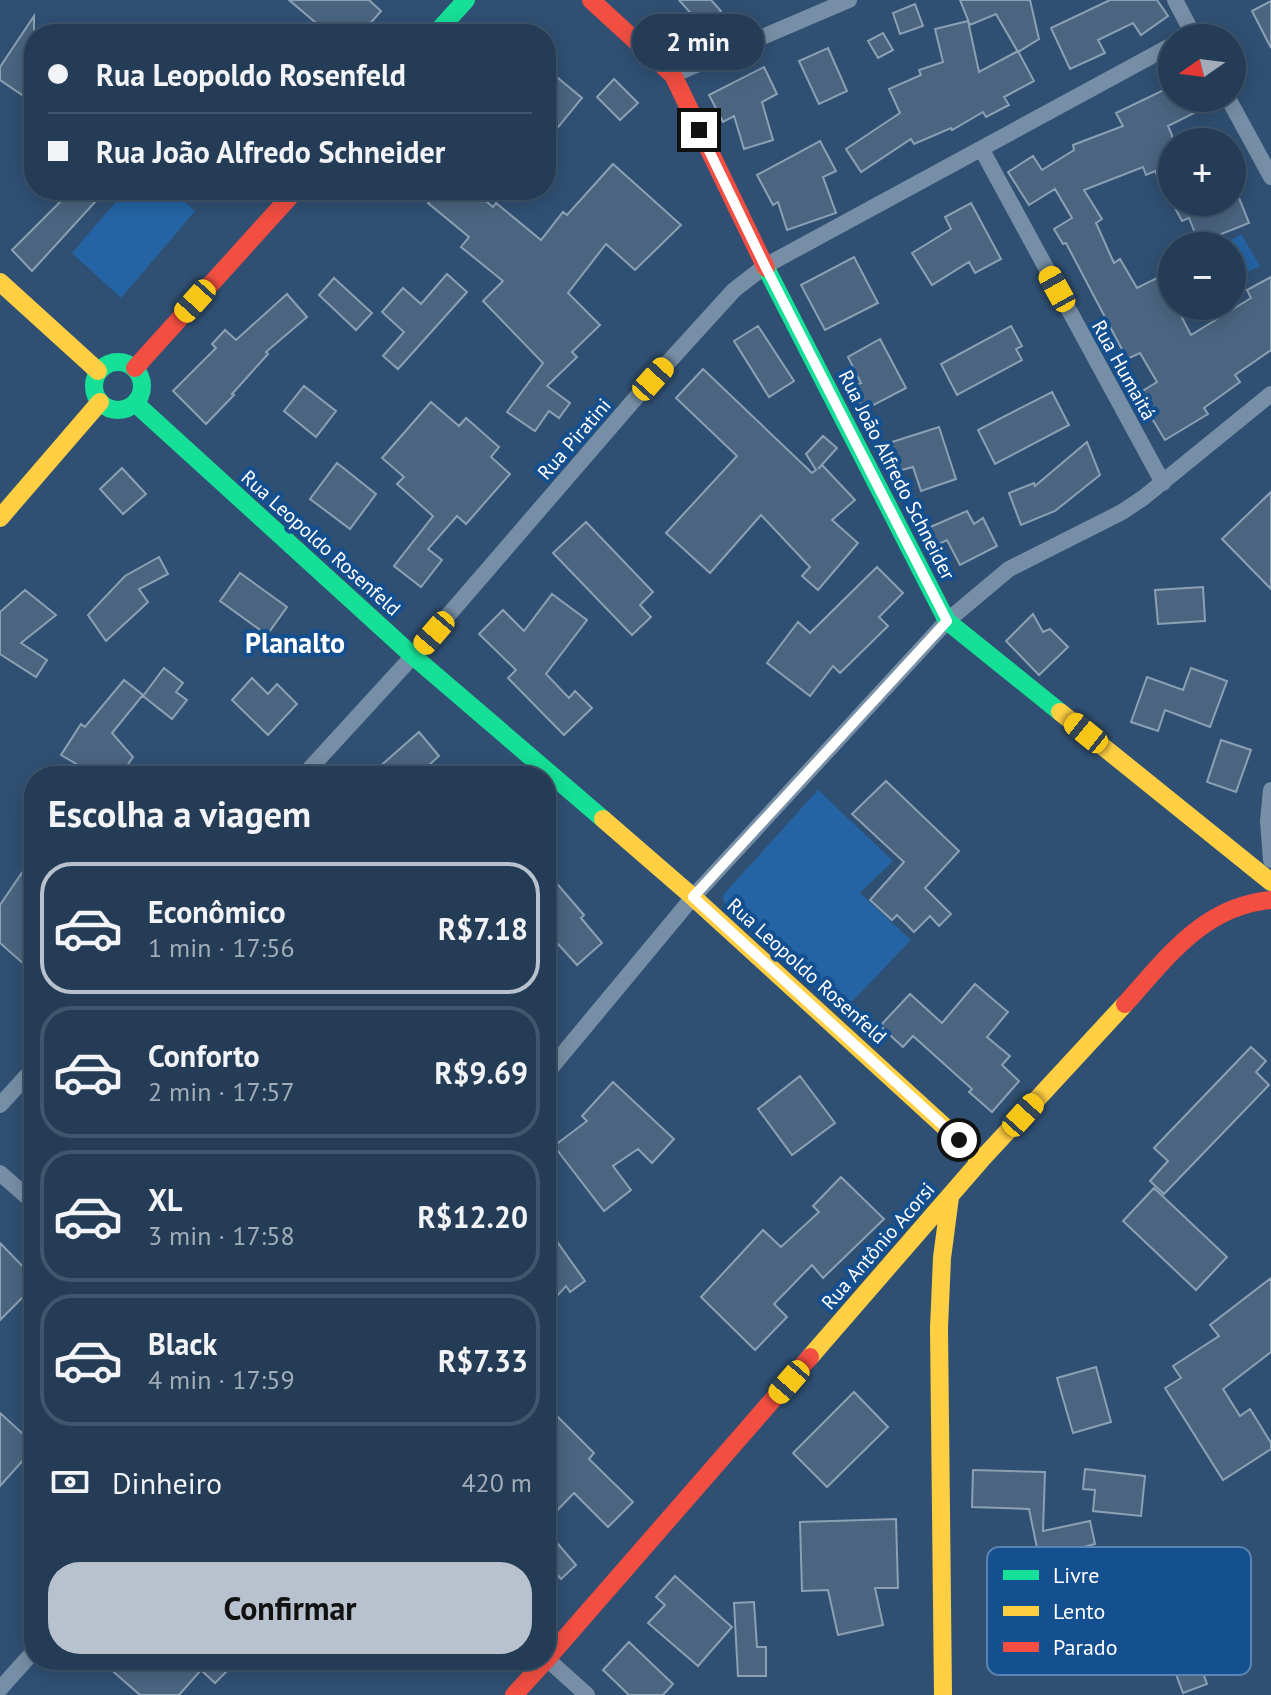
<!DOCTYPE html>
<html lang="pt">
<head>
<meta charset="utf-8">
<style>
	:root { --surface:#243c56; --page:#304760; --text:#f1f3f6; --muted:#a3adb9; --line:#41566c; --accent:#b7c2ce }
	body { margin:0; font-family:"PT Sans",sans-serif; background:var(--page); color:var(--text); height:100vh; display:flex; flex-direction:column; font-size:30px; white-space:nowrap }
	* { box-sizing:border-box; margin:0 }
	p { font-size:26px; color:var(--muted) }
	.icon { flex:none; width:44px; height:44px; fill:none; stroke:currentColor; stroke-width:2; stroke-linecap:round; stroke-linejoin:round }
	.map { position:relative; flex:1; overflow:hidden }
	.side { position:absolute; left:24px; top:766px; width:532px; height:904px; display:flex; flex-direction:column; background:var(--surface); border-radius:32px; box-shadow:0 4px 20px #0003,0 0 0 2px var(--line) }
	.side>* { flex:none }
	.banner { position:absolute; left:24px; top:24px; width:532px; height:176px; border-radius:32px; box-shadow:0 4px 20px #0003,0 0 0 2px var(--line); display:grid; align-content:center; height:176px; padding:0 24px; background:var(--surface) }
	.needle { width:52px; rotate:256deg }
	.tools { position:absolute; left:1158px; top:24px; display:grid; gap:16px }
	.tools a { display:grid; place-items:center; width:88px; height:88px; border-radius:50%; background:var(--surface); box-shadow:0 4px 20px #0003,0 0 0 2px var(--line); font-size:40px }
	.end { position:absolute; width:36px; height:36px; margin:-18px; border:10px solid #fff; background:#111; box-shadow:0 0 0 4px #111 }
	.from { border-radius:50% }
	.bubble { position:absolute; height:56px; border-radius:28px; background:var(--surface); box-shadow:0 4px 20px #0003,0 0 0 2px var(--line); font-size:26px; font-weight:600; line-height:56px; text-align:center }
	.car { position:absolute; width:24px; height:48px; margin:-24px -12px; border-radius:10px; box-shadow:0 0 6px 2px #0007; background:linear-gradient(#f5c518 24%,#345 0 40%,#f5c518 0 76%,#345 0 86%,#f5c518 0) }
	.banner b { display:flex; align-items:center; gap:28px; height:76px; font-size:30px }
	.banner b+b { border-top:2px solid var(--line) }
	.banner i { width:20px; height:20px; background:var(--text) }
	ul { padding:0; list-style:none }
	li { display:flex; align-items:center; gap:24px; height:132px; margin:0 16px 12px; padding:0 8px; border:4px solid var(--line); border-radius:32px }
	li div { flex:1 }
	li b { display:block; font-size:30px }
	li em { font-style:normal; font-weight:600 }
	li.selected { border-color:var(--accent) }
	li>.icon { width:72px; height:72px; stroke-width:1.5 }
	h2 { padding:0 24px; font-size:36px; line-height:96px }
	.pay { display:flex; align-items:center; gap:20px; height:88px; padding:0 24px; font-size:30px }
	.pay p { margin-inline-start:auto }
	.action { display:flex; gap:16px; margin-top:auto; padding:16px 24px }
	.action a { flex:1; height:92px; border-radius:32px; background:var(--accent); color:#111; font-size:32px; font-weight:600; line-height:92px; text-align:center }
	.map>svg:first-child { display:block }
	.green { fill:#2564a4 }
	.building { fill:#4b6581; stroke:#8ca0b4; stroke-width:2 }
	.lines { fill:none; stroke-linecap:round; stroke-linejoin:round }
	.street { stroke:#778fa6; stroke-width:16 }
	.fast { stroke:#16e098; stroke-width:18 }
	.slow { stroke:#ffcf43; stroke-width:18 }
	.jam { stroke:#f24e42; stroke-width:18 }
	.route { stroke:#fff; stroke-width:10 }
	.labels { text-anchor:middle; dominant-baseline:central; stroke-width:8; stroke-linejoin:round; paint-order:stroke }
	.street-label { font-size:20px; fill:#fff; stroke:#144f8f }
	.district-label { font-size:28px; font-weight:bold; fill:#fff; stroke:#144f8f }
	.key { fill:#144f8f; stroke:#5a84b1; stroke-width:2 }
	.key-label { font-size:22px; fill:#fff }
</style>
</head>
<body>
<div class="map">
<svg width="1271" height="1695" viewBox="0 0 1271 1695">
	<rect width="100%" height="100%" fill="#305073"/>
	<!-- green -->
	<path class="green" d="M 126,190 L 172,190 L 195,211 L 121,298 L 72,253 Z
		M 1241,234 L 1260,266 L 1232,280 L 1232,246 L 1221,246 Z
		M 818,790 L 893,861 L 860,893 L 911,940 L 842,1012 L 726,910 L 723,895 Z"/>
	<!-- building -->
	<path class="building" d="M 289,0 L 369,0 L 381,11 L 361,34 L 353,27 L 347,34 L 329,34 Z
		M 679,0 L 711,0 L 721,11 L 703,27 Z
		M 960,0 L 1030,0 L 1039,39 L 1018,52 L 996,14 L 970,25 Z
		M 1110,0 L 1157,0 L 1168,16 L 1141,35 L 1133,23 L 1098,40 L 1105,53 L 1070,69 L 1051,28 Z
		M 1271,1 L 1271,48 L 1252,11 Z
		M 915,4 L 923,26 L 900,34 L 893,13 Z
		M 34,16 L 34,103 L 0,80 L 0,67 Z
		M 968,21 L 979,72 L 1018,51 L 1034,81 L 1004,97 L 1009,105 L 986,117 L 983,112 L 952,130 L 951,128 L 914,144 L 911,139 L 861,172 L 846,149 L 900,113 L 889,89 L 921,75 L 919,70 L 943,62 L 935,29 Z
		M 883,33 L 893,50 L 878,58 L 868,41 Z
		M 828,48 L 847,91 L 819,104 L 799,61 Z
		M 764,67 L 777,94 L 762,102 L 773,140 L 744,149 L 734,116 L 723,122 L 709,95 Z
		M 546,68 L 582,98 L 546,142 Z
		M 614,79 L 638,103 L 620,120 L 597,97 Z
		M 1172,86 L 1172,98 L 1189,98 L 1196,112 L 1168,126 L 1172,135 L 1172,202 L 1232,202 L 1239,198 L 1249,223 L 1199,243 L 1189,218 L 1182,221 L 1155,171 L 1146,175 L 1143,167 L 1084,190 L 1102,219 L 1096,223 L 1114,263 L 1120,259 L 1137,288 L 1161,276 L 1172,298 L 1172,306 L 1176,306 L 1191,335 L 1251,298 L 1247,290 L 1271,277 L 1271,350 L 1235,375 L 1240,382 L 1204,408 L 1208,414 L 1165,440 L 1139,397 L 1143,394 L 1141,392 L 1157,382 L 1140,353 L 1127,359 L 1066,243 L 1063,244 L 1054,229 L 1072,218 L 1055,189 L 1029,205 L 1008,172 L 1033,156 L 1042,170 L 1074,150 L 1073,145 L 1123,126 L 1116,113 Z
		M 820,141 L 836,171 L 823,177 L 836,213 L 787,230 L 778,202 L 773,205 L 757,175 Z
		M 613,164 L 681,225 L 635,270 L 606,244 L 568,293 L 600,325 L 572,352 L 577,357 L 547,386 L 570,403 L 559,418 L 549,411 L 535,431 L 507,412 L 543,363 L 483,301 L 503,281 L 461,247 L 469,237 L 428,203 L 439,190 L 473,190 L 493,207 L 496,203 L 541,240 L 563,212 L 567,215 Z
		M 72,190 L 106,190 L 32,271 L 12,250 Z
		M 971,203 L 1001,259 L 975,273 L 969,262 L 932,285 L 912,253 L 951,229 L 945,217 Z
		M 854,257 L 878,303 L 825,330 L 801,285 Z
		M 447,274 L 467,292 L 398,369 L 383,356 L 404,332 L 382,312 L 403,288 L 421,304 Z
		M 334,278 L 372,313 L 356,330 L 319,295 Z
		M 287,294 L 307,317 L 266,352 L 268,354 L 232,394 L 234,395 L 206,424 L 173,391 L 216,348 L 212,344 L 225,330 L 236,340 Z
		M 758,326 L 794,381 L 769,397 L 734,341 Z
		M 1011,326 L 1022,346 L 1016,349 L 1022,360 L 957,395 L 941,364 Z
		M 880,339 L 906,388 L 864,410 L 852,387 L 861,383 L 848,357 Z
		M 703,369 L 812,473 L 816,470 L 806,454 L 823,436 L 837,448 L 818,469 L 822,465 L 855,500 L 832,520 L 858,543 L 818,590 L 802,576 L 810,567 L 761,515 L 710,573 L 666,533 L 737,456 L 676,398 Z
		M 304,386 L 336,411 L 316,437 L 284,411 Z
		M 1052,392 L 1069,425 L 995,464 L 978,430 Z
		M 431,402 L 459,426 L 466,418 L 499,447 L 491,457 L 510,474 L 466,524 L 457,516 L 428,549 L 442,560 L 421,587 L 394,566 L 433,516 L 397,484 L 404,477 L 382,458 Z
		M 939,427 L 956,479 L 921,491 L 913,467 L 898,471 L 889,443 Z
		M 1087,442 L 1100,475 L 1055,511 L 1021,525 L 1009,493 L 1034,483 L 1035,486 Z
		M 337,463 L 376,494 L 350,529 L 310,499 Z
		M 122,468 L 146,494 L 123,514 L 100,489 Z
		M 1271,492 L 1271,589 L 1222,539 Z
		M 967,511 L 974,524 L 983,518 L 997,546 L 960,565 L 947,540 L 937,545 L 928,528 Z
		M 586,522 L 653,592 L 640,605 L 651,617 L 632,635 L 553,553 Z
		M 159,557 L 168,574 L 139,589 L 148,602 L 106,641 L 88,615 L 125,576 Z
		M 877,567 L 903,593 L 879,617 L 888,626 L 840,673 L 833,666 L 810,696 L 767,663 L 798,622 L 810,633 Z
		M 240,573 L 287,607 L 267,635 L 220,601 Z
		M 1203,587 L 1205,621 L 1158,624 L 1155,590 Z
		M 25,590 L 56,615 L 21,643 L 47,660 L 36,677 L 0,654 L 0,612 Z
		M 552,594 L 587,620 L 546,674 L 569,698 L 575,691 L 592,708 L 564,735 L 508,678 L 516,670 L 479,634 L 503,610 L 524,631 Z
		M 1033,614 L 1043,632 L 1050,629 L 1068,647 L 1039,675 L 1006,641 Z
		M 164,668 L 183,683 L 176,692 L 187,700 L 172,719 L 143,696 Z
		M 1191,668 L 1227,681 L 1210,727 L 1165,710 L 1158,731 L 1131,722 L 1147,677 L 1183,690 Z
		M 252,678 L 268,694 L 277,684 L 297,704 L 268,735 L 232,700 Z
		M 124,680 L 143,695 L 112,733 L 133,757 L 120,776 L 97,776 L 61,755 L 81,724 L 85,727 Z
		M 419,732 L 439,756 L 417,776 L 369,776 Z
		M 1221,740 L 1251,750 L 1236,792 L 1207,782 Z
		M 886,781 L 959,851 L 925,888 L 951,914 L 939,926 L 930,916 L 914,932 L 897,915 L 892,920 L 870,900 L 904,862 L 852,814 Z
		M 34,855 L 34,973 L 0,943 L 0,905 Z
		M 546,871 L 584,915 L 581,918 L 602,943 L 577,965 L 558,944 L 546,955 Z
		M 975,984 L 1008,1012 L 987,1037 L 1010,1056 L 1002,1065 L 1019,1081 L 992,1112 L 969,1092 L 972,1089 L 913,1036 L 903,1047 L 880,1026 L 910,994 L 942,1023 Z
		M 1251,1047 L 1266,1061 L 1256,1072 L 1269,1085 L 1164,1194 L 1150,1181 L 1168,1161 L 1154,1148 Z
		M 800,1076 L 835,1123 L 792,1155 L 758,1109 Z
		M 613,1082 L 674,1139 L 652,1163 L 638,1149 L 613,1166 L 631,1190 L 604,1211 L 554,1146 L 587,1121 L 582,1116 Z
		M 841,1177 L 884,1219 L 823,1278 L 812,1265 L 774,1304 L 787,1317 L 755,1350 L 701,1297 L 763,1230 L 781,1247 L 819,1212 L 813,1206 Z
		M 1154,1188 L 1227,1257 L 1196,1290 L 1123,1221 Z
		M 546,1226 L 585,1281 L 570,1292 L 566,1286 L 546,1308 Z
		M 0,1243 L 34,1278 L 34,1286 L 0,1320 Z
		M 1271,1278 L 1271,1352 L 1223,1389 L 1240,1416 L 1250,1409 L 1271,1443 L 1271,1449 L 1223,1480 L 1165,1388 L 1181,1378 L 1173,1366 L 1219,1336 L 1210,1325 Z
		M 1096,1367 L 1111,1422 L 1073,1433 L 1057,1378 Z
		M 854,1392 L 888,1427 L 827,1487 L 793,1453 Z
		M 546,1405 L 594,1453 L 589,1459 L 633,1502 L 608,1527 L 574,1493 L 546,1522 Z
		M 0,1413 L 34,1444 L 34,1448 L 0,1486 Z
		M 1085,1469 L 1145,1476 L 1141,1516 L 1093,1511 L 1095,1490 L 1083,1489 Z
		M 973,1470 L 1045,1472 L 1043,1531 L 1090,1521 L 1095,1544 L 1080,1548 L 1084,1568 L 1043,1577 L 1029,1509 L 972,1507 Z
		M 896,1519 L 898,1588 L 875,1588 L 883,1625 L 838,1635 L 828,1590 L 802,1591 L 800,1522 Z
		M 546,1530 L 576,1565 L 561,1579 L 546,1562 Z
		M 675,1576 L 732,1627 L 698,1666 L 648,1623 L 665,1605 L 656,1597 Z
		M 754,1602 L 757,1647 L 766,1647 L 766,1676 L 738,1676 L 734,1603 Z
		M 1190,1637 L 1207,1684 L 1183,1693 L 1170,1658 L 1178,1654 L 1174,1643 Z
		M 629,1642 L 673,1684 L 663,1695 L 629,1695 L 603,1670 Z
		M 100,1660 L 238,1660 L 215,1683 L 201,1670 L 179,1695 L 140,1695 Z"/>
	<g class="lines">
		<!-- street -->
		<path class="street" d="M 1175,0 L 1195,38
			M 673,75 L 849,0
			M 1228,98 L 1271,177
			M 982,150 L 1163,483
			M 303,776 L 413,656 L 634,400 L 734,290 L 765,266 L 1172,45
			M 1271,790 L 1268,821 L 1271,860
			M 546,1074 L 693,897 L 947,621 L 1009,569 L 1122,512 L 1143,498 L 1271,394
			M 0,1105 L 34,1068
			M 0,1173 L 34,1203
			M 546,1658 L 587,1695
			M 0,1689 L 34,1651"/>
		<!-- fast -->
		<path class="fast" d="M 435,34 L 466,0
			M 766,268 L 947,621 L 1060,712
			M94 386a24 24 0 1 1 48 0a24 24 0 1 1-48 0Z
			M 135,403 L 413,656 L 603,819"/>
		<!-- slow -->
		<path class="slow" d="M 0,282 L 98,371
			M 0,518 L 100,402
			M 1060,712 L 1271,882
			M 603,819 L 693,897 L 981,1160
			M 810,1357 L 981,1160 L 1125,1004
			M 943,1695 L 939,1328 L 942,1258 L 950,1197"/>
		<!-- jam -->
		<path class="jam" d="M 591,0 L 673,75 L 766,268
			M 135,368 L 296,190
			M 1125,1004 C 1167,958 1203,906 1271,900
			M 546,1660 L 810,1357
			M 514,1695 L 546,1660"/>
	</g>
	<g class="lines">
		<!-- route -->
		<path class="route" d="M 699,130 L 765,266 L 947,621 L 693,897 L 959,1140"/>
	</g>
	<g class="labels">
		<!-- street labels -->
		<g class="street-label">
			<text transform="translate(1124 370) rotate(61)">Rua Humaitá</text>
			<text transform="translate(574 439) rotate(-49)">Rua Piratini</text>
			<text transform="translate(897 475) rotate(63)">Rua João Alfredo Schneider</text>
			<text transform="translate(321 543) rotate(42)">Rua Leopoldo Rosenfeld</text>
			<text transform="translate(807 971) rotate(42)">Rua Leopoldo Rosenfeld</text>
			<text transform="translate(878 1246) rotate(-49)">Rua Antônio Acorsi</text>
		</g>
		<!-- district labels -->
		<g class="district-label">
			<text x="295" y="642">Planalto</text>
		</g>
	</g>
	<!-- legend -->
	<rect x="987" y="1547" width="264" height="128" rx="12" class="key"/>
	<rect x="1003" y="1570" width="36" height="10" fill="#16e098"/>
	<rect x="1003" y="1606" width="36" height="10" fill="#ffcf43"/>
	<rect x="1003" y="1642" width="36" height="10" fill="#f24e42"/>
	<g class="key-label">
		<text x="1053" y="1583">Livre</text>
		<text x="1053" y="1619">Lento</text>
		<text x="1053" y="1655">Parado</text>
	</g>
</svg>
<div class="tools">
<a><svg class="needle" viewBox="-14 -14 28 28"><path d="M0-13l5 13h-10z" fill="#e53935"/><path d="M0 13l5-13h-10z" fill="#a3adb9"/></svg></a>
<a>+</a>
<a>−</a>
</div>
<i class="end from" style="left:959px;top:1140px"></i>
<i class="end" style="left:699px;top:130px"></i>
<div class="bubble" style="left:632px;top:14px;width:132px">2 min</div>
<i class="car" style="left:1057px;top:289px;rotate:331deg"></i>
<i class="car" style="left:195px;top:301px;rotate:222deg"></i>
<i class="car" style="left:653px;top:379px;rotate:42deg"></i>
<i class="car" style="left:434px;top:633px;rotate:221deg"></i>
<i class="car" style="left:1086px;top:733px;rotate:309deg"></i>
<i class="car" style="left:1023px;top:1115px;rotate:42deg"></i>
<i class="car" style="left:789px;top:1382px;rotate:221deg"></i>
<div class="banner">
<b><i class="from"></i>Rua Leopoldo Rosenfeld</b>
<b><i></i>Rua João Alfredo Schneider</b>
</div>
<section class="side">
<h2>Escolha a viagem</h2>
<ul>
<li class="selected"><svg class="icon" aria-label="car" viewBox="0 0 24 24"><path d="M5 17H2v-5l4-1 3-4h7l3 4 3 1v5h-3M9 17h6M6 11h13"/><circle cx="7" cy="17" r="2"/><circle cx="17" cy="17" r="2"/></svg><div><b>Econômico</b><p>1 min · 17:56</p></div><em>R$7.18</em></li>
<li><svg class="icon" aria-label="car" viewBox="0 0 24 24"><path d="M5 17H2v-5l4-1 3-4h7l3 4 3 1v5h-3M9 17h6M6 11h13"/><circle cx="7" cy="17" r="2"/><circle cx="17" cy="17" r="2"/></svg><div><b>Conforto</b><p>2 min · 17:57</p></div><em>R$9.69</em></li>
<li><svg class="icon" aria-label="car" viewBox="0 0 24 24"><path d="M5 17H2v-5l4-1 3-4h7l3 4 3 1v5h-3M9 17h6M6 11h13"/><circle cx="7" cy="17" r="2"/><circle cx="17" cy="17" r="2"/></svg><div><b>XL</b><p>3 min · 17:58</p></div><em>R$12.20</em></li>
<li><svg class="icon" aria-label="car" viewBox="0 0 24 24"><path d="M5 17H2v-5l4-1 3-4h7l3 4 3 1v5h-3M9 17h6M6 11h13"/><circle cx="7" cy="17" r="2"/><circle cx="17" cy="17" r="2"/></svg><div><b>Black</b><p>4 min · 17:59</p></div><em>R$7.33</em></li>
</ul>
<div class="pay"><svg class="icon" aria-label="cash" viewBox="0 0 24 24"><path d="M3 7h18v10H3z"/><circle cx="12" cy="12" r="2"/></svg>Dinheiro<p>420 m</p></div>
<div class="action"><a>Confirmar</a></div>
</section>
</div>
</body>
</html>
